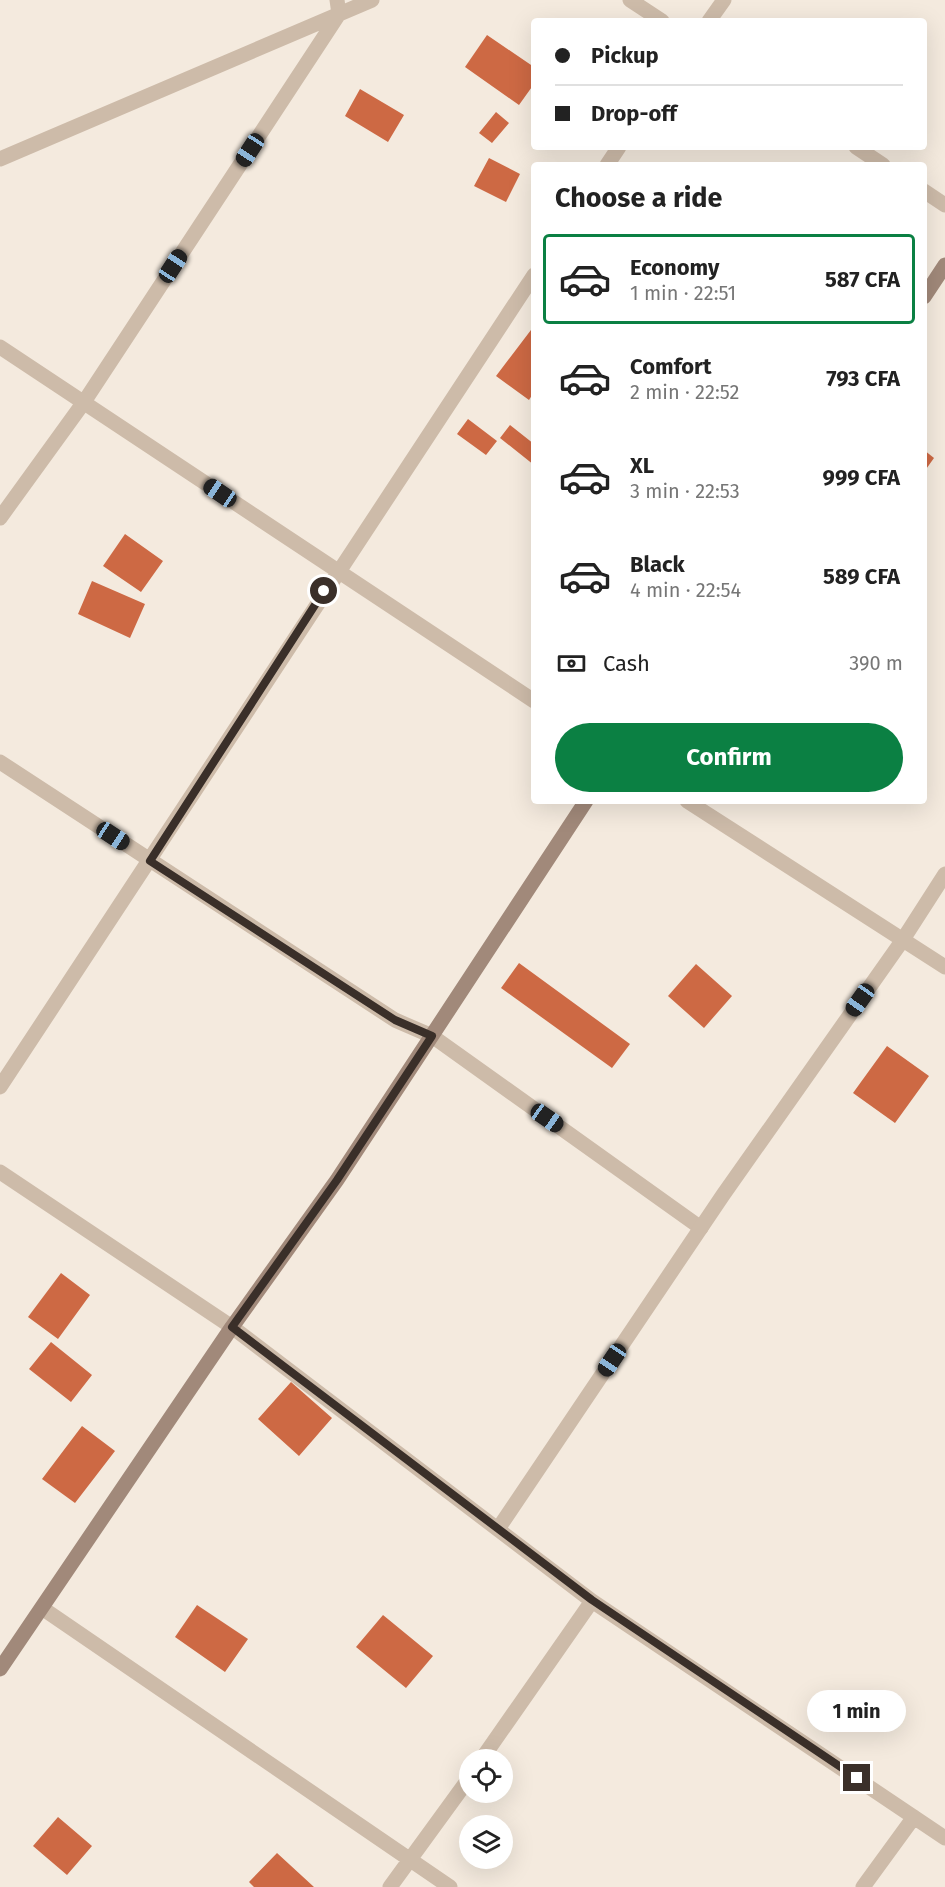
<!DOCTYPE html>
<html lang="en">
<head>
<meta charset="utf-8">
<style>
	:root { --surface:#fff; --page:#f2f2f2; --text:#222; --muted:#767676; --line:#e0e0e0; --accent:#0b8043 }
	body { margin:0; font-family:"Fira Sans",sans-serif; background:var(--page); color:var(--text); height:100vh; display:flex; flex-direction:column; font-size:22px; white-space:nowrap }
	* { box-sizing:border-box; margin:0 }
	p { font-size:20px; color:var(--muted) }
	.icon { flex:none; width:33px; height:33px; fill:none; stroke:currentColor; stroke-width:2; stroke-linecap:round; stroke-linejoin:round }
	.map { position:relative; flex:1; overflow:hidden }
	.details { position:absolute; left:531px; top:162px; width:396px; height:642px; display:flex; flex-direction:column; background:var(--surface); border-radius:6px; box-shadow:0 6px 24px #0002 }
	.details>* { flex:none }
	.top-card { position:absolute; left:531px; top:18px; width:396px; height:132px; border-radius:6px; box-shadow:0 6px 24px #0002; display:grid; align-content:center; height:132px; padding:0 24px; background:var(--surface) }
	.buttons { position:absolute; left:459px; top:1749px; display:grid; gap:12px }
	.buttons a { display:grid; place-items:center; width:54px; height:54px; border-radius:50%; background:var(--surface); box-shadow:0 6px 24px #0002; font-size:30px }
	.end { position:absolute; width:27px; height:27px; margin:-14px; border:8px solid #3a2f29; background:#fff; box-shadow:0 0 0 3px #fff }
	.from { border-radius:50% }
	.bubble { position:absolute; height:42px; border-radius:21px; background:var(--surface); box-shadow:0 6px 24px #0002; font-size:20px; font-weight:700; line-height:42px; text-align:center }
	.car { position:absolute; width:18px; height:36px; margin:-18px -9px; border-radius:8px; box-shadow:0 0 4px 2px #0007; background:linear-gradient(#222 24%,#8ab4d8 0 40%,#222 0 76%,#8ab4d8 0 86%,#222 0) }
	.top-card b { display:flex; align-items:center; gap:21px; height:57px; font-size:22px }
	.top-card b+b { border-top:2px solid var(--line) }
	.top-card i { width:15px; height:15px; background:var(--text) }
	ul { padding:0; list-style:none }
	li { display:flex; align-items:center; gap:18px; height:90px; margin:0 12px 9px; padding:0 12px; border:3px solid transparent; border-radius:6px }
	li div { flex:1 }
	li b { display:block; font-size:22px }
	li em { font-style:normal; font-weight:700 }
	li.active { border-color:var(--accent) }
	li>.icon { width:54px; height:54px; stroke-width:1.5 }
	h2 { padding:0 24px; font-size:27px; line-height:72px }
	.pay { display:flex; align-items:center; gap:15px; height:66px; padding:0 24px; font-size:22px }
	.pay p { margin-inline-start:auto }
	.cta { display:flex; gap:12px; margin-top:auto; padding:12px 24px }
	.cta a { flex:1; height:69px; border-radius:36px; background:var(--accent); color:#fff; font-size:24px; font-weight:700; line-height:69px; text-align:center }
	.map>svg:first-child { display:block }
	.building { fill:#cd6944 }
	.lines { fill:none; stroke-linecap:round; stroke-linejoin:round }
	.lane { stroke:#cdbba9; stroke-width:15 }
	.street { stroke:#cdbba9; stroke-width:15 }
	.secondary { stroke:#a1897a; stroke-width:15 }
	.route { stroke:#3a2f29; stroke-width:8 }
</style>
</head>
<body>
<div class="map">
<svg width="945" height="1887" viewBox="0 0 945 1887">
	<rect width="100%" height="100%" fill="#f4eade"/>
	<!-- building -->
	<path class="building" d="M 487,35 L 534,67 L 534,84 L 519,105 L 465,67 Z
		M 360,89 L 404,115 L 388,142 L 345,116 Z
		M 496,112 L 509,123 L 492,143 L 479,133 Z
		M 489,158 L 520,174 L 506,202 L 474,186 Z
		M 534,326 L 534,392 L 529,400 L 496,376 Z
		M 468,419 L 497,441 L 486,455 L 457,434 Z
		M 510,425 L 534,444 L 534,465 L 500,438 Z
		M 924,450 L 934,458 L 924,472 Z
		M 125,534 L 163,561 L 141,592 L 103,566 Z
		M 92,581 L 145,604 L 130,638 L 78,614 Z
		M 519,963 L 630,1044 L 612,1068 L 501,988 Z
		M 696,964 L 732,996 L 704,1028 L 668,996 Z
		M 887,1046 L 929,1076 L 895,1123 L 853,1093 Z
		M 61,1273 L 90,1295 L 58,1339 L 28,1317 Z
		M 51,1342 L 92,1375 L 71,1402 L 29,1369 Z
		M 291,1382 L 332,1418 L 299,1456 L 258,1419 Z
		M 82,1426 L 115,1451 L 75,1503 L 42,1479 Z
		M 197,1605 L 248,1639 L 225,1672 L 175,1637 Z
		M 383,1615 L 433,1656 L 406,1688 L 356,1647 Z
		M 58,1817 L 92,1846 L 67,1875 L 33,1846 Z
		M 277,1853 L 314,1887 L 254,1887 L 249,1882 Z"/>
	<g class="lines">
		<!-- lane -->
		<path class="lane" d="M 432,1036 L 701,1228"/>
		<!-- street -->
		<path class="street" d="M 630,0 L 662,21
			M 709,21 L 724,0
			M 856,147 L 883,165
			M 0,159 L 372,0
			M 607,165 L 619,147
			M 924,191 L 945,205
			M 0,347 L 534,701
			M 0,518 L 84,402 L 339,14 L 337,0
			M 0,762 L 395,1020 L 432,1036
			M 687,801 L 945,967
			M 0,1087 L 534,275
			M 0,1172 L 232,1327 L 592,1601 L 945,1838
			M 498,1529 L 723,1195 L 902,941 L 945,874
			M 42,1608 L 450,1887
			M 481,1760 L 592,1601
			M 390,1887 L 470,1777
			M 863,1887 L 914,1817"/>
		<!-- secondary -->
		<path class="secondary" d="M 924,297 L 945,265
			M 0,1669 L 232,1327 L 337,1180 L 586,801"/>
	</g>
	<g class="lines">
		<!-- route -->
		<path class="route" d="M 324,591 L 150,861 L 395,1020 L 432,1036 L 337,1180 L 232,1327 L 592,1600 L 857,1778"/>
	</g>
</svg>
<div class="buttons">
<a><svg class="icon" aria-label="locate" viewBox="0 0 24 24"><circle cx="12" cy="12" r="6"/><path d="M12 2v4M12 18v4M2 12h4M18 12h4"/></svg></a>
<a><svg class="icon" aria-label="layers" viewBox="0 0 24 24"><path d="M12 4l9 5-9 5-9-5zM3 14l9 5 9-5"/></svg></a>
</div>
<i class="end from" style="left:324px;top:591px"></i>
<i class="end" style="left:857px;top:1778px"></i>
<div class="bubble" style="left:807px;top:1690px;width:99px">1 min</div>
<i class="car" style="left:250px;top:150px;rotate:213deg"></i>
<i class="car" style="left:173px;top:266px;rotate:33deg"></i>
<i class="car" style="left:220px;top:493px;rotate:304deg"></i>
<i class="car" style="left:113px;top:836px;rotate:123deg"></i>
<i class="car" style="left:860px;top:1000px;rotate:215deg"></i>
<i class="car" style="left:547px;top:1118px;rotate:125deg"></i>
<i class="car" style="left:612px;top:1360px;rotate:214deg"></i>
<div class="top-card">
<b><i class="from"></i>Pickup</b>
<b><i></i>Drop-off</b>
</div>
<section class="details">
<h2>Choose a ride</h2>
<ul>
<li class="active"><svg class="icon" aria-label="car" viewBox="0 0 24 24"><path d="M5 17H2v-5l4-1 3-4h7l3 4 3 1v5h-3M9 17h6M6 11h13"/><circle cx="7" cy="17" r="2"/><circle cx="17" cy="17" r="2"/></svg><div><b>Economy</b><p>1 min · 22:51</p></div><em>587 CFA</em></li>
<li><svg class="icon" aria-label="car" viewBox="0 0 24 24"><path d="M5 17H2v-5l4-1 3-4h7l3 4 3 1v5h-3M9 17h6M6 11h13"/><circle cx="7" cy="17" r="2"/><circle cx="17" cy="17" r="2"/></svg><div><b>Comfort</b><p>2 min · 22:52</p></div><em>793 CFA</em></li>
<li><svg class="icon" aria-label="car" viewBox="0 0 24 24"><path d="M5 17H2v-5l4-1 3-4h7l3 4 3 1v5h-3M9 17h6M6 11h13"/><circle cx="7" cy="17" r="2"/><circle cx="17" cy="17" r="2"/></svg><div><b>XL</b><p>3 min · 22:53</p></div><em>999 CFA</em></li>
<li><svg class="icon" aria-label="car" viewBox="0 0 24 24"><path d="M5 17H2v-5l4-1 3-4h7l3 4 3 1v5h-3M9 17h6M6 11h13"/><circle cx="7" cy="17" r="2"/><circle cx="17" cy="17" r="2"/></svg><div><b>Black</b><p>4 min · 22:54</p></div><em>589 CFA</em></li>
</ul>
<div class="pay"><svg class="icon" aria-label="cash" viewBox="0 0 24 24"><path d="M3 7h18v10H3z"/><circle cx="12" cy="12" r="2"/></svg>Cash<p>390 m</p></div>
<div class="cta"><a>Confirm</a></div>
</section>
</div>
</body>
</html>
